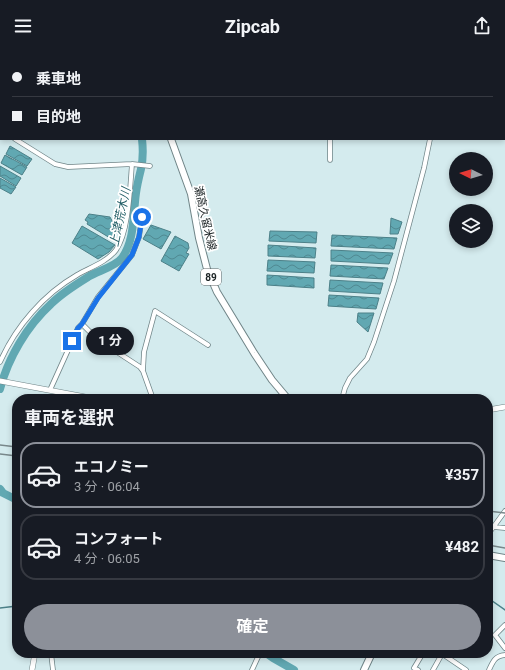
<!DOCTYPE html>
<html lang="ja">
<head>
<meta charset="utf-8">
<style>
	:root { --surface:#171b24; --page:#20242c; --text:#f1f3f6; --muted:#9ea1a6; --line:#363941; --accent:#8c9099 }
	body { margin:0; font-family:Roboto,"Noto Sans JP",sans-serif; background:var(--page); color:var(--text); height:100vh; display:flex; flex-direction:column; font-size:15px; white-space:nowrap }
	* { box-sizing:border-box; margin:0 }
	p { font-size:13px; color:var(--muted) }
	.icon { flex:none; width:22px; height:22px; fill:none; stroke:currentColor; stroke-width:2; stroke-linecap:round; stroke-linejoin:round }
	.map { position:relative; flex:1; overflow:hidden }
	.panel { position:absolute; left:12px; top:342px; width:481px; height:264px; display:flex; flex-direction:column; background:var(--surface); border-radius:16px; box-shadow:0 2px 6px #0003 }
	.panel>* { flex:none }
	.guide { position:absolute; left:0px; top:0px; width:505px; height:88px; box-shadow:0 2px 6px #0003; display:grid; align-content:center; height:88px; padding:0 12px; background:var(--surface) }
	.needle { width:26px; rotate:275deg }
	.fabs { position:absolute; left:449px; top:100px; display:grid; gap:8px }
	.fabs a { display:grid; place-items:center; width:44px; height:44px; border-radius:50%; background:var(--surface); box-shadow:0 2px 6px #0003; font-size:20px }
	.end { position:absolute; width:18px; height:18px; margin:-9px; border:5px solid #1a73e8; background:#fff; box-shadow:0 0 0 2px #fff }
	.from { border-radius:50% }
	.bubble { position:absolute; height:28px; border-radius:14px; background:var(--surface); box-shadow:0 2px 6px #0003; font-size:13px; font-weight:700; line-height:28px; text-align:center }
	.guide b { display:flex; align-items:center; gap:14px; height:38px; font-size:15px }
	.guide b+b { border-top:1px solid var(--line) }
	.guide i { width:10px; height:10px; background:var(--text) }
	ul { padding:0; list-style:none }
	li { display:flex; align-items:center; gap:12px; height:66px; margin:0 8px 6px; padding:0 4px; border:2px solid var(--line); border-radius:16px }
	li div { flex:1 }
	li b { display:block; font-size:15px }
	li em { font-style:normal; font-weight:700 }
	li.selected { border-color:var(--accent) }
	li>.icon { width:36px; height:36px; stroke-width:1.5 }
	h2 { padding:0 12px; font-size:18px; line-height:48px }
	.action { display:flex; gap:8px; margin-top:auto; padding:8px 12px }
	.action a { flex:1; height:46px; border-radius:24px; background:var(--accent); color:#fff; font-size:16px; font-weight:700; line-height:46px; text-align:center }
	header { display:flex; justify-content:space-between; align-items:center; height:52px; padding:0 12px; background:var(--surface); font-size:18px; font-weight:700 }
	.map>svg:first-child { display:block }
	.water { fill:url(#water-waves); stroke:#4c8088 }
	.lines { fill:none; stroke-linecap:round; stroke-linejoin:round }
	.stream { stroke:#4c8088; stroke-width:1.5 }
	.river { stroke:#61a8b2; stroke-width:8 }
	.minor-casing { stroke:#708588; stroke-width:5.5 }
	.tertiary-casing { stroke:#708588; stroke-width:6 }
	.secondary-casing { stroke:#708588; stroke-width:8 }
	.primary-casing { stroke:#708588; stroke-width:8 }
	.minor { stroke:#fff; stroke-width:4 }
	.tertiary { stroke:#fff; stroke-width:5 }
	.secondary { stroke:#fff; stroke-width:6 }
	.primary { stroke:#fff; stroke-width:6 }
	.rail { stroke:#79888b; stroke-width:1.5 }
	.route { stroke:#1a73e8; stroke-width:5 }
	.labels { text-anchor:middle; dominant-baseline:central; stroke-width:3.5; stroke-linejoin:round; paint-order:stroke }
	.shield { fill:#fff; stroke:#5f6566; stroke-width:1 }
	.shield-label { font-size:10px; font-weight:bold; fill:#1b2325 }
	.street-label { font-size:11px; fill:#1b2325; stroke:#fff }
	.water-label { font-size:12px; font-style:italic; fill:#266169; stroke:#fff }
</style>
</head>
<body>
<header><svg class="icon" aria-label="menu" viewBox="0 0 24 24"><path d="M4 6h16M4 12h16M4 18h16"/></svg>Zipcab<svg class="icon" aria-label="share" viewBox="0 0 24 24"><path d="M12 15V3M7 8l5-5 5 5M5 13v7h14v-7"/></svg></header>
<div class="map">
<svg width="505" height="618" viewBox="0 0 505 618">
	<defs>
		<pattern id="water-waves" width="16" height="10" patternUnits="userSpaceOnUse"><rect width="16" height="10" fill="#61a8b2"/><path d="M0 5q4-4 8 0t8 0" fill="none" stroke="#4f8891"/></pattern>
	</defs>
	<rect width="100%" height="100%" fill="#d4ebee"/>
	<!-- water -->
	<path class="water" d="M 10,94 L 32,107 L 27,114 L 6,102 Z
		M 5,103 L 27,115 L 22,123 L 1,111 Z
		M 0,114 L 21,126 L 16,134 L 0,124 Z
		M 0,126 L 16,135 L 11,142 L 0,136 Z
		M 89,162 L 110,165 L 116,176 L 115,189 L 87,172 L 88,170 L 85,168 Z
		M 391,166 L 402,170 L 398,182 L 390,182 Z
		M 151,173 L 171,180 L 161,197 L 143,187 Z
		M 82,174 L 115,193 L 109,200 L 98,207 L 72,191 Z
		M 270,179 L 317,180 L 316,191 L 269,189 Z
		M 332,183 L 397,186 L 394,197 L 331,194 Z
		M 175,184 L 188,191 L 189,196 L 186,201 L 189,202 L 179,219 L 161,209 Z
		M 268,193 L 316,196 L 315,206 L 268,204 Z
		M 331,198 L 393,201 L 389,212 L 331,209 Z
		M 268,208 L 315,210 L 314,221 L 267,219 Z
		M 331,213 L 388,216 L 384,227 L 330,224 Z
		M 267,223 L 314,226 L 314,236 L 267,233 Z
		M 330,228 L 383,231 L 380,242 L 329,239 Z
		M 329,243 L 379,246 L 376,257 L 328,254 Z
		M 358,261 L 374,261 L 368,280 L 357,270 Z"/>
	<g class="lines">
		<!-- stream -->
		<path class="stream" d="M 0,22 L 1,22
			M 488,546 L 505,558
			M 0,556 L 17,554"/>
		<!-- river -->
		<path class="river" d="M 40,0 L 40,1
			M 0,337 C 8,306 27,274 51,252 C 62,241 75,233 88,225 C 97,219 115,215 122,206 C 135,188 133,162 136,141 C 137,133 139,125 141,117 C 143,108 143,96 142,87
			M 0,437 L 3,441 L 17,448
			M 266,601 L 273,606 L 294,618"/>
		<!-- minor casing -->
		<g class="minor-casing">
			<path id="minor" d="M 339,1 L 340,0
				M 440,1 L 440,0
				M 0,79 L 1,79
				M 330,108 L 330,87
				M 132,112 L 150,114
				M 82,272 L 97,287 L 140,315 L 143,319 L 153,347
				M 0,310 C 16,274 44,242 77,223 C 89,216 107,210 116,198 C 129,180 130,135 132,112 L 68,115 L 55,112 L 15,87
				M 143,318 L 144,300 L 155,259 L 208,293
				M 50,338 L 78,276 L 82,272 L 98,245 L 132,203 L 139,185 L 142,165
				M 342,347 L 345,336 L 350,326 L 367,307 L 374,290 L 394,229 L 424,116 L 430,87
				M 494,475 L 505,476
				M 488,493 L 489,481 L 505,459
				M 505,573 L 495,583 L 505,596
				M 51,601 L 53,618
				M 441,601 L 466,618
				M 252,618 L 258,605 L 261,601
				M 418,618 L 414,616 L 423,601
				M 433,618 L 442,602
				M 489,618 C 493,609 495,604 505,603"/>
		</g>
		<!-- tertiary casing -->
		<g class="tertiary-casing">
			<path id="tertiary" d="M 0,329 L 96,347
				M 488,358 L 505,355
				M 32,618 L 35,601"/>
		</g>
		<!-- secondary casing -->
		<g class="secondary-casing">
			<path id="secondary" d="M 364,618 L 372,601"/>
		</g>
		<!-- primary casing -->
		<g class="primary-casing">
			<path id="primary" d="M 140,0 L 140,1
				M 171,87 L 191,142 L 199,186 L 207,217 L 217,240 L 254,301 L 272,328 L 288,347
				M 488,503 L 505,506"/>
		</g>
		<!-- minor -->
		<use href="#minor" class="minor"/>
		<!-- tertiary -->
		<use href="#tertiary" class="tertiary"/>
		<!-- secondary -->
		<use href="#secondary" class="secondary"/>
		<!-- primary -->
		<use href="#primary" class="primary"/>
		<!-- rail -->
		<path class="rail" d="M 0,393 L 17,395
			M 0,402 L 17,404
			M 488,459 L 505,461
			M 488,493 L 505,496"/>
	</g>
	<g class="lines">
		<!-- route -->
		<path class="route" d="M 72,289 L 78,276 L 82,272 L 98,246 L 132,203 L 139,185 L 142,165"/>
	</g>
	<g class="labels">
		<!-- shield labels -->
		<rect class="shield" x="201" y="217" width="20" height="16" rx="3"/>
		<g class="shield-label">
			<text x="211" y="225">89</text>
		</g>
		<!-- street labels -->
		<g class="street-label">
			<text transform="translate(205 166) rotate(77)">瀬高久留米線</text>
		</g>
		<!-- water labels -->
		<g class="water-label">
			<text transform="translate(120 165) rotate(-78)">上津荒木川</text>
		</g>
	</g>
</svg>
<div class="fabs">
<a><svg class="needle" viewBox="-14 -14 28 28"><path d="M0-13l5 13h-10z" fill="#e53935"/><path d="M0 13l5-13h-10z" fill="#9ea1a6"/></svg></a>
<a><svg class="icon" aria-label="layers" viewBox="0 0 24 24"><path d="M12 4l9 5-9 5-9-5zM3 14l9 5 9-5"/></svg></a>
</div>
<i class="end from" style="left:142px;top:165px"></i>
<i class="end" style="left:72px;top:289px"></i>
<div class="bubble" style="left:86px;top:275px;width:48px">1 分</div>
<div class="guide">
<b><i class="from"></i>乗車地</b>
<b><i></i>目的地</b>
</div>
<section class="panel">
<h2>車両を選択</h2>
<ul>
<li class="selected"><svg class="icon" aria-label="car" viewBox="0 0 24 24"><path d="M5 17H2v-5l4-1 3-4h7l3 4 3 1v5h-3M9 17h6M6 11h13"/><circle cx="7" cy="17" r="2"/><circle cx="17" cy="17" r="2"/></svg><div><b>エコノミー</b><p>3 分 · 06:04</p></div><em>¥357</em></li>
<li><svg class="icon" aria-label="car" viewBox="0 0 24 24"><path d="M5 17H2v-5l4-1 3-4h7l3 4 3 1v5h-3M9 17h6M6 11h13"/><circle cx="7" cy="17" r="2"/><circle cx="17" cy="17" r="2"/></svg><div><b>コンフォート</b><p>4 分 · 06:05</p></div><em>¥482</em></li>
</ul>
<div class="action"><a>確定</a></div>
</section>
</div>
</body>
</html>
